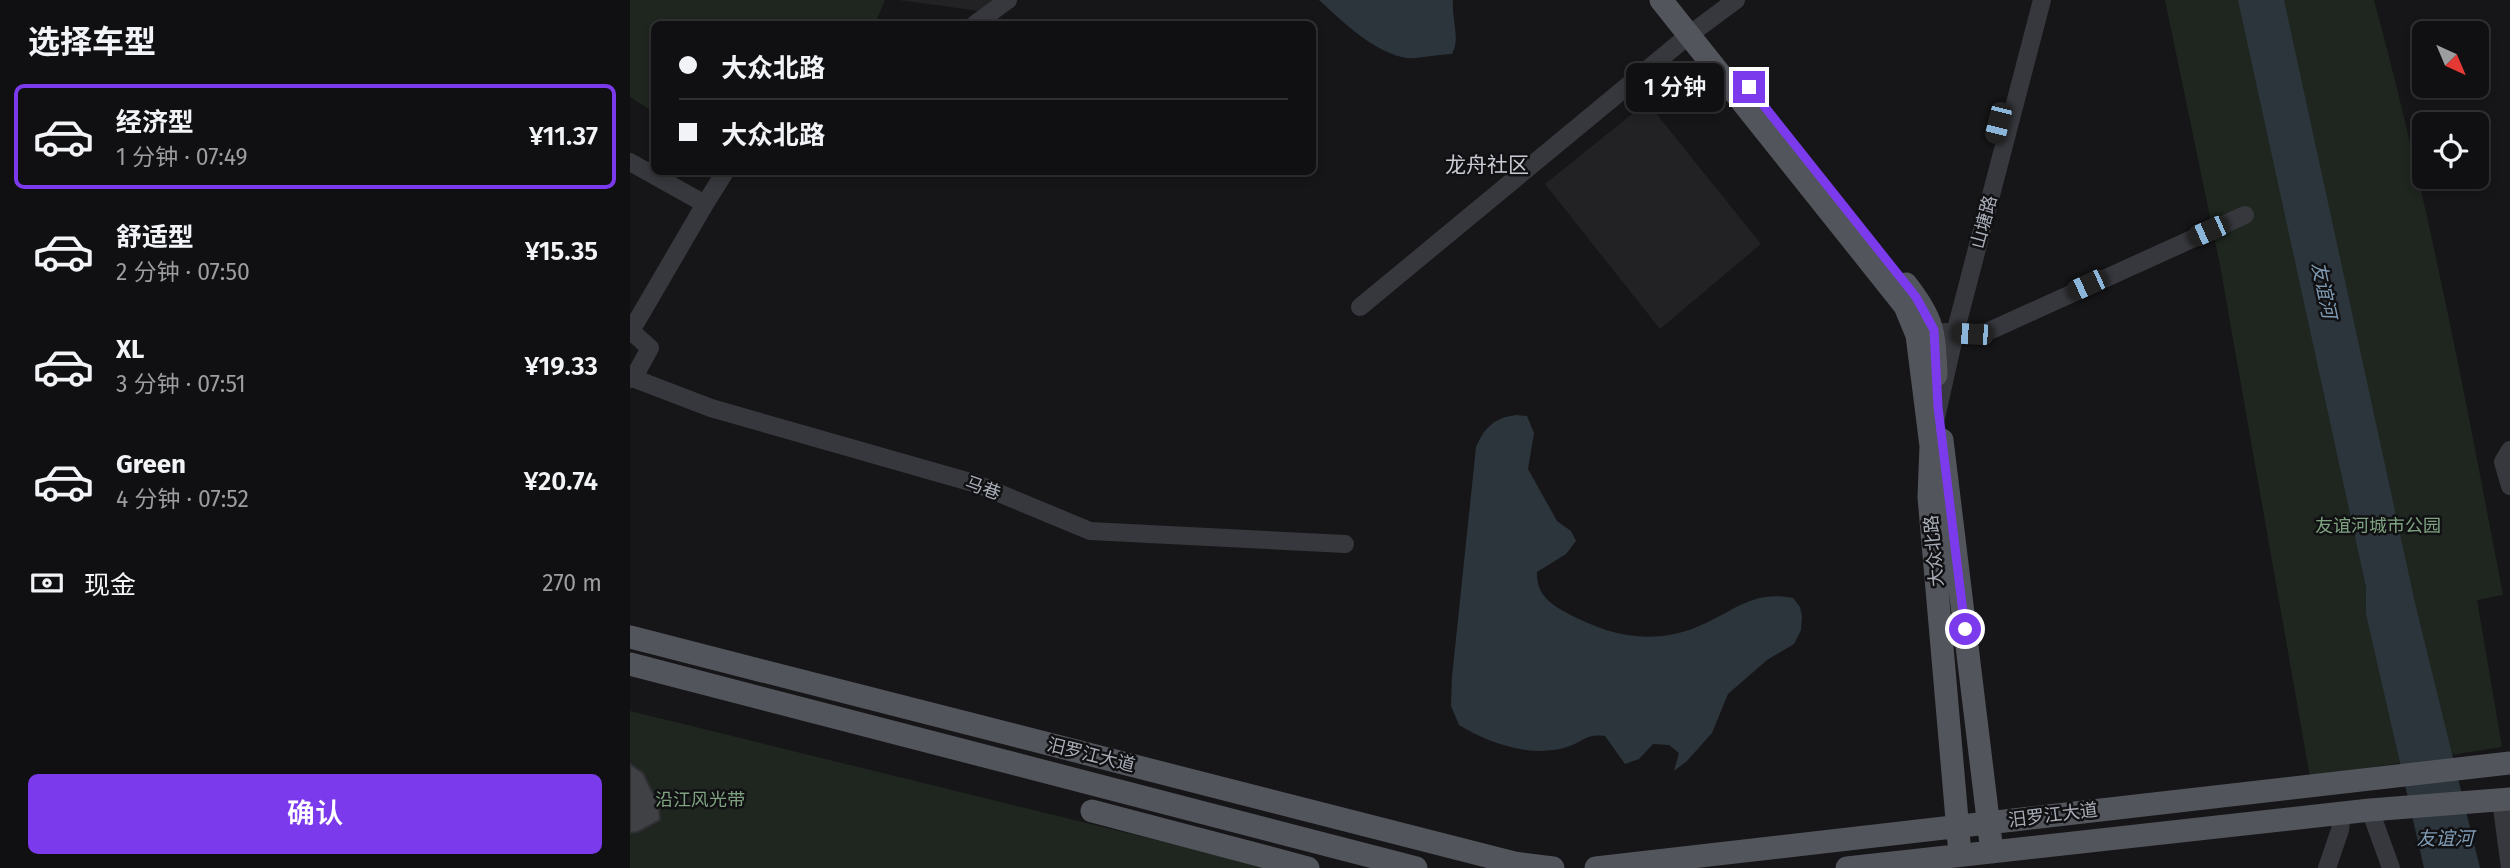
<!DOCTYPE html>
<html lang="zh">
<head>
<meta charset="utf-8">
<style>
	:root { --surface:#101012; --page:#19191b; --text:#f1f3f6; --muted:#9c9d9f; --line:#303032; --accent:#7c3aed }
	body { margin:0; font-family:"Fira Sans","Noto Sans SC",sans-serif; background:var(--page); color:var(--text); height:100vh; display:flex; flex-direction:column; font-size:26px; white-space:nowrap }
	* { box-sizing:border-box; margin:0 }
	p { font-size:23px; color:var(--muted) }
	.icon { flex:none; width:38px; height:38px; fill:none; stroke:currentColor; stroke-width:2; stroke-linecap:round; stroke-linejoin:round }
	.map { position:relative; flex:1; overflow:hidden }
	.side { display:flex; flex-direction:column; background:var(--surface); width:630px }
	.side>* { flex:none }
	.banner { position:absolute; left:21px; top:21px; width:665px; height:154px; border-radius:10px; box-shadow:0 4px 10px #0003,0 0 0 2px var(--line); display:grid; align-content:center; height:154px; padding:0 28px; background:var(--surface) }
	.needle { width:46px; rotate:136deg }
	.controls { position:absolute; left:1782px; top:21px; display:grid; gap:14px }
	.controls a { display:grid; place-items:center; width:77px; height:77px; border-radius:10px; background:var(--surface); box-shadow:0 4px 10px #0003,0 0 0 2px var(--line); font-size:35px }
	.end { position:absolute; width:32px; height:32px; margin:-16px; border:9px solid #7c3aed; background:#fff; box-shadow:0 0 0 4px #fff }
	.from { border-radius:50% }
	.bubble { position:absolute; height:49px; border-radius:10px; background:var(--surface); box-shadow:0 4px 10px #0003,0 0 0 2px var(--line); font-size:23px; font-weight:600; line-height:49px; text-align:center }
	.car { position:absolute; width:21px; height:42px; margin:-21px -10px; border-radius:9px; box-shadow:0 0 5px 2px #0007; background:linear-gradient(#222 24%,#8ab4d8 0 40%,#222 0 76%,#8ab4d8 0 86%,#222 0) }
	.banner b { display:flex; align-items:center; gap:24px; height:66px; font-size:26px }
	.banner b+b { border-top:2px solid var(--line) }
	.banner i { width:18px; height:18px; background:var(--text) }
	ul { padding:0; list-style:none }
	li { display:flex; align-items:center; gap:21px; height:105px; margin:0 14px 10px; padding:0 14px; border:4px solid transparent; border-radius:10px }
	li div { flex:1 }
	li b { display:block; font-size:26px }
	li em { font-style:normal; font-weight:600 }
	li.on { border-color:var(--accent) }
	li>.icon { width:63px; height:63px; stroke-width:1.5 }
	h2 { padding:0 28px; font-size:32px; line-height:84px }
	.pay { display:flex; align-items:center; gap:18px; height:77px; padding:0 28px; font-size:26px }
	.pay p { margin-inline-start:auto }
	.primary-button { display:flex; gap:14px; margin-top:auto; padding:14px 28px }
	.primary-button a { flex:1; height:80px; border-radius:10px; background:var(--accent); color:#fff; font-size:28px; font-weight:600; line-height:80px; text-align:center }
	main { display:flex; flex:1; min-height:0 }
	.map>svg:first-child { display:block }
	.built { fill:#222225 }
	.green { fill:#1e261f }
	.water { fill:#2c353c }
	.building { fill:#404145; stroke:#303034; stroke-width:2 }
	.lines { fill:none; stroke-linecap:round; stroke-linejoin:round }
	.minor { stroke:#37383d; stroke-width:18 }
	.major { stroke:#53555c; stroke-width:23 }
	.route { stroke:#7c3aed; stroke-width:9 }
	.labels { text-anchor:middle; dominant-baseline:central; stroke-width:5; stroke-linejoin:round; paint-order:stroke }
	.street-label { font-size:18px; fill:#a8adb8; stroke:#111113 }
	.park-label { font-size:18px; fill:#7fa381; stroke:#111113 }
	.water-label { font-size:19px; font-style:italic; fill:#7f9bb3; stroke:#111113 }
	.quarter-label { font-size:21px; fill:#c9ccd4; stroke:#111113 }
</style>
</head>
<body>
<main>
<section class="side">
<h2>选择车型</h2>
<ul>
<li class="on"><svg class="icon" aria-label="car" viewBox="0 0 24 24"><path d="M5 17H2v-5l4-1 3-4h7l3 4 3 1v5h-3M9 17h6M6 11h13"/><circle cx="7" cy="17" r="2"/><circle cx="17" cy="17" r="2"/></svg><div><b>经济型</b><p>1 分钟 · 07:49</p></div><em>¥11.37</em></li>
<li><svg class="icon" aria-label="car" viewBox="0 0 24 24"><path d="M5 17H2v-5l4-1 3-4h7l3 4 3 1v5h-3M9 17h6M6 11h13"/><circle cx="7" cy="17" r="2"/><circle cx="17" cy="17" r="2"/></svg><div><b>舒适型</b><p>2 分钟 · 07:50</p></div><em>¥15.35</em></li>
<li><svg class="icon" aria-label="car" viewBox="0 0 24 24"><path d="M5 17H2v-5l4-1 3-4h7l3 4 3 1v5h-3M9 17h6M6 11h13"/><circle cx="7" cy="17" r="2"/><circle cx="17" cy="17" r="2"/></svg><div><b>XL</b><p>3 分钟 · 07:51</p></div><em>¥19.33</em></li>
<li><svg class="icon" aria-label="car" viewBox="0 0 24 24"><path d="M5 17H2v-5l4-1 3-4h7l3 4 3 1v5h-3M9 17h6M6 11h13"/><circle cx="7" cy="17" r="2"/><circle cx="17" cy="17" r="2"/></svg><div><b>Green</b><p>4 分钟 · 07:52</p></div><em>¥20.74</em></li>
</ul>
<div class="pay"><svg class="icon" aria-label="cash" viewBox="0 0 24 24"><path d="M3 7h18v10H3z"/><circle cx="12" cy="12" r="2"/></svg>现金<p>270 m</p></div>
<div class="primary-button"><a>确认</a></div>
</section>
<div class="map">
<svg width="1880" height="868" viewBox="0 0 1880 868">
	<rect width="100%" height="100%" fill="#161618"/>
	<!-- built -->
	<path class="built" d="M 268,0 L 363,0 L 350,11 Z
		M 1017,102 L 1131,244 L 1030,329 L 915,184 Z"/>
	<!-- green -->
	<path class="green" d="M 0,0 L 255,0 L 245,24 L 24,24 L 24,112 L 0,97 Z
		M 1535,0 L 1744,0 C 1797,196 1835,395 1873,595 L 1847,600 L 1872,747 L 1680,777 L 1590,265 Z
		M 0,711 L 640,868 L 0,868 Z"/>
	<!-- water -->
	<path class="water" d="M 689,0 L 823,0 C 821,18 831,38 822,54 C 809,54 789,59 777,58 C 744,53 712,21 689,0 Z
		M 1608,0 L 1654,0 L 1785,603 L 1850,868 L 1794,868 L 1736,614 L 1736,587 Z
		M 886,415 L 897,416 L 904,433 L 898,469 L 927,521 L 941,531 L 946,541 L 936,554 L 907,572 C 906,592 918,603 935,612 C 983,638 1027,647 1078,622 C 1109,607 1126,591 1163,598 L 1170,607 L 1172,616 L 1171,630 L 1164,644 L 1137,660 L 1098,694 L 1082,733 L 1057,761 L 1044,771 L 1049,753 L 1039,745 L 1023,744 L 1009,759 L 995,764 L 975,736 C 956,734 956,740 940,746 C 904,759 860,744 829,725 L 821,706 L 822,677 L 846,447 C 855,427 864,418 886,415 Z"/>
	<!-- building -->
	<path class="building" d="M 0,764 L 13,773 L 29,806 L 30,820 L 8,832 L 0,833 Z"/>
	<g class="lines">
		<!-- minor -->
		<path class="minor" d="M 345,24 L 378,0
			M 0,162 L 75,204 L 95,172
			M 730,307 L 1059,35 L 1106,0
			M 1315,332 L 1342,334 L 1357,332 L 1615,215
			M 0,377 L 81,408 L 347,484 L 460,531 L 715,544
			M 3,379 L 20,348 L 1,331 L 75,204
			M 1303,431 L 1325,333 L 1412,0
			M 1880,450 L 1873,462 L 1880,486
			M 1871,800 L 1880,868
			M 1740,810 L 1761,868
			M 1697,868 L 1710,830 L 1712,813"/>
		<!-- major -->
		<path class="major" d="M 1031,0 L 1275,306 L 1287,335 L 1301,446 L 1299,497 L 1330,854
			M 1276,284 C 1304,320 1304,331 1306,375
			M 1312,440 L 1362,852
			M 0,637 L 884,863 L 923,868
			M 0,664 L 786,868
			M 462,811 L 678,868
			M 966,868 L 1880,763
			M 1217,868 L 1740,810 L 1880,799"/>
	</g>
	<g class="lines">
		<!-- route -->
		<path class="route" d="M 1119,87 L 1286,297 L 1304,330 L 1308,407 L 1335,629"/>
	</g>
	<g class="labels">
		<!-- street labels -->
		<g class="street-label">
			<text transform="translate(1354 222) rotate(-75)">山塘路</text>
			<text transform="translate(353 488) rotate(20)">马巷</text>
			<text transform="translate(1304 551) rotate(-95)">大众北路</text>
			<text transform="translate(461 755) rotate(14)">汨罗江大道</text>
			<text transform="translate(1423 815) rotate(-7)">汨罗江大道</text>
		</g>
		<!-- park labels -->
		<g class="park-label">
			<text x="1748" y="526">友谊河城市公园</text>
			<text x="70" y="800">沿江风光带</text>
		</g>
		<!-- water labels -->
		<g class="water-label">
			<text transform="translate(1694 290) rotate(78)">友谊河</text>
			<text x="1815" y="838">友谊河</text>
		</g>
		<!-- quarter labels -->
		<g class="quarter-label">
			<text x="857" y="165">龙舟社区</text>
		</g>
	</g>
</svg>
<div class="controls">
<a><svg class="needle" viewBox="-14 -14 28 28"><path d="M0-13l5 13h-10z" fill="#e53935"/><path d="M0 13l5-13h-10z" fill="#9c9d9f"/></svg></a>
<a><svg class="icon" aria-label="locate" viewBox="0 0 24 24"><circle cx="12" cy="12" r="6"/><path d="M12 2v4M12 18v4M2 12h4M18 12h4"/></svg></a>
</div>
<i class="end from" style="left:1335px;top:629px"></i>
<i class="end" style="left:1119px;top:87px"></i>
<div class="bubble" style="left:996px;top:63px;width:98px">1 分钟</div>
<i class="car" style="left:1368px;top:123px;rotate:194deg"></i>
<i class="car" style="left:1578px;top:231px;rotate:246deg"></i>
<i class="car" style="left:1457px;top:285px;rotate:245deg"></i>
<i class="car" style="left:1342px;top:334px;rotate:273deg"></i>
<div class="banner">
<b><i class="from"></i>大众北路</b>
<b><i></i>大众北路</b>
</div>
</div>
</main>
</body>
</html>
